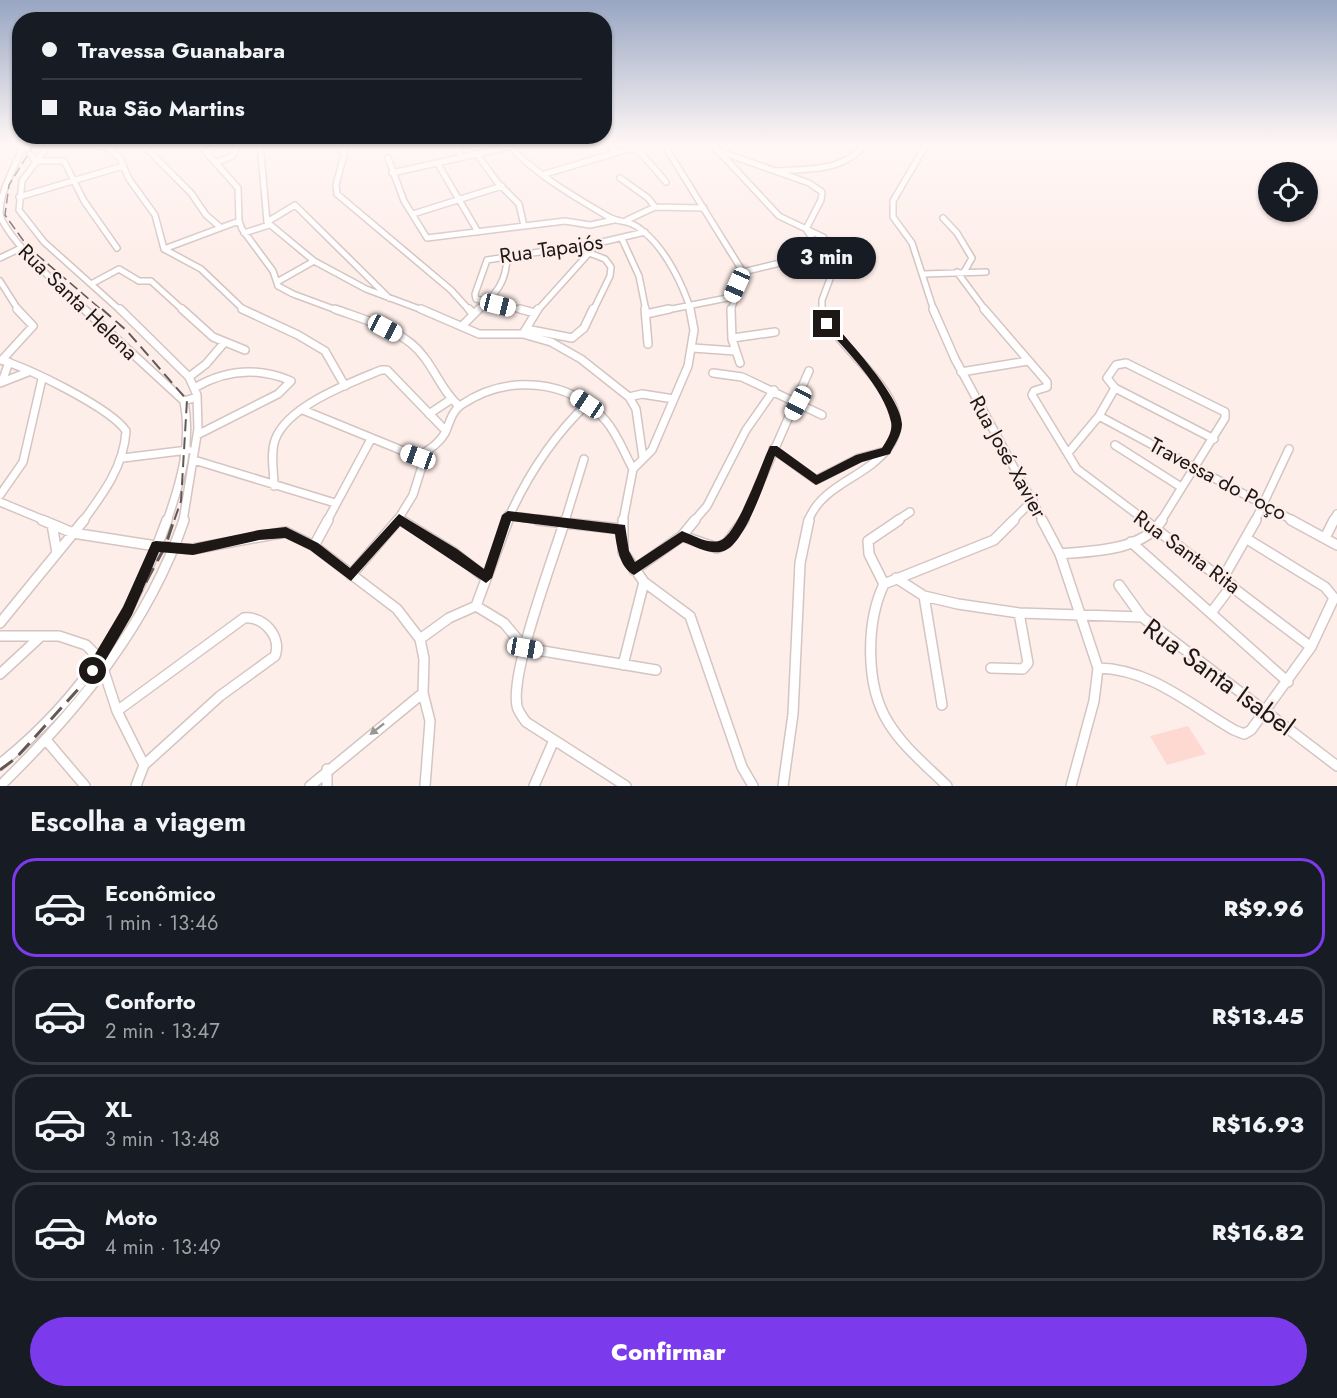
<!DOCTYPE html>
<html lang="pt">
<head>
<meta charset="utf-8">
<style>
	:root { --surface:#171b24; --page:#20242c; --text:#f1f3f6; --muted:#9ea1a6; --line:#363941; --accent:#7c3aed }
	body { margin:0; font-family:Jost,sans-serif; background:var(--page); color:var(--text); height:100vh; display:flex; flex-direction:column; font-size:22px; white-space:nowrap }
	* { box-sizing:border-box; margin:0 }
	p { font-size:20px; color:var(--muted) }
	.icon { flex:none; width:33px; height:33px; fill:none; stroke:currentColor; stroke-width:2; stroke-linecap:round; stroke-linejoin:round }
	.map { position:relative; height:786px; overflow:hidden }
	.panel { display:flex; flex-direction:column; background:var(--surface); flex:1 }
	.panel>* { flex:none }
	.top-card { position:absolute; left:12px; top:12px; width:600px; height:132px; border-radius:24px; box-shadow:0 2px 4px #0004; display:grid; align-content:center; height:132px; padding:0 30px; background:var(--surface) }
	.tools { position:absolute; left:1258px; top:162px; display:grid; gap:12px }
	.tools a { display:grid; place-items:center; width:60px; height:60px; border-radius:50%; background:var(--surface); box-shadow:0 2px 4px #0004; font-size:30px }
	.end { position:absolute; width:27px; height:27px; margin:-14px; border:8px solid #1d1716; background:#fff; box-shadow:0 0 0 3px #fff }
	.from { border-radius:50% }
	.bubble { position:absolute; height:42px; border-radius:21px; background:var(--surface); box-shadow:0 2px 4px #0004; font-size:20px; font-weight:800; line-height:42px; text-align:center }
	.car { position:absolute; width:18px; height:36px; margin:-18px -9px; border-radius:8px; box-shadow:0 0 4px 2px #0007; background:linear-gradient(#fff 24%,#345 0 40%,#fff 0 76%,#345 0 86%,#fff 0) }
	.top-card b { display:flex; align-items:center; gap:21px; height:57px; font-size:22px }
	.top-card b+b { border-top:2px solid var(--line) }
	.top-card i { width:15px; height:15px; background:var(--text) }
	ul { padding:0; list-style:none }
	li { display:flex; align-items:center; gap:18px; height:99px; margin:0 12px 9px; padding:0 18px; border:3px solid var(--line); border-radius:24px }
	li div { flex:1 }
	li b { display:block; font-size:22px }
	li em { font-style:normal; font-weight:800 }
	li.selected { border-color:var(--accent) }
	li>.icon { width:54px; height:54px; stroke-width:1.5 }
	h2 { padding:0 30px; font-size:27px; line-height:72px }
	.cta { display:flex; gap:12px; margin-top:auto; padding:12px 30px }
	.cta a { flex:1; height:69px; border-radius:36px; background:var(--accent); color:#fff; font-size:24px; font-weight:800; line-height:69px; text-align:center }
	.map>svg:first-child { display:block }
	.green { fill:#fed9d1 }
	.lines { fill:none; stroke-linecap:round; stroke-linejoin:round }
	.minor-far2-casing { stroke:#d5c5c2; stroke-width:8 }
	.minor-far1-casing { stroke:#d5c5c2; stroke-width:10 }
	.minor-casing { stroke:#d5c5c2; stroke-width:12 }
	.minor-far2 { stroke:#fff; stroke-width:5 }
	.minor-far1 { stroke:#fff; stroke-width:7 }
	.minor { stroke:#fff; stroke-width:9 }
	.rail-far2 { stroke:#625957; stroke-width:1.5; stroke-dasharray:10 4.5; stroke-linecap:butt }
	.rail-far1 { stroke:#625957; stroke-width:2; stroke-dasharray:12 6; stroke-linecap:butt }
	.rail { stroke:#625957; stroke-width:3; stroke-dasharray:16 8; stroke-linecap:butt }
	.oneway { fill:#999796 }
	.route { fill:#1d1716 }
	.labels { text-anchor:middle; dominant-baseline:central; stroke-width:4.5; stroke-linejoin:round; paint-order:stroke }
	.street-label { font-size:21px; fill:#1d1716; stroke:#feeeea }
	.near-street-label { font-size:26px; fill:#1d1716; stroke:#feeeea }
</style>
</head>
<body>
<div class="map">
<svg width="1337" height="786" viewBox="0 0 1337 786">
	<rect width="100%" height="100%" fill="#feeeea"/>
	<!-- green -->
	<path class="green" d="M 1188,726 L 1206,754 L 1167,765 L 1150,736 Z"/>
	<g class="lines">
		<!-- minor-far2 casing -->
		<g class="minor-far2-casing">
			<path id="minor-far2" d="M 25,143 C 16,164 0,190 0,213 C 2,235 67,294 85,311
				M 25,143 L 35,161 L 64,161 L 84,201 L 117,248
				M 50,143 L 22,181 L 19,210 L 44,242 L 121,311
				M 91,143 L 109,149 L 120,158 L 129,179 L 155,215 L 164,249 L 201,269 L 245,311
				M 141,143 L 191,193 L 206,215 L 220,227
				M 198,143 L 238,188 L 239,221 L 242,229 L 273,271 L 278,286 L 293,294 L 339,311
				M 260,143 L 267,222 L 314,261 L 366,289 L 425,311
				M 333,143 L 343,153
				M 347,143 L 336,185 L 337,194 L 451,290 L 470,311
				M 456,143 L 461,158
				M 507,143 C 533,173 573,196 607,216 C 620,224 629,218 644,232 C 666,250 683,285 691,311
				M 608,143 L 614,151
				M 663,143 L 743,272 L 731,311
				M 711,143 L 779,216 L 823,237 L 833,247 L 836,263 L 822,300 L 822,311
				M 927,143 L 893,201 L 893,217 L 912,243 L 934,311
				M 109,149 L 122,143
				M 716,150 L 809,183 L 822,192 L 821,200 L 806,229 L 816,244 L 815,248 L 788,261 L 743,272
				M 208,152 L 215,143
				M 477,154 L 497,182 L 519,204 L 524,226
				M 388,158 L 404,201 L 427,238 L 565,221 L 590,225 L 614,220
				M 217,162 L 233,156 L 237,143
				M 438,164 L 478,232
				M 776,171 C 809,169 844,172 866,143
				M 392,173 L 508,147
				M 545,174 L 632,148 L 641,153 L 666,182
				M 620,178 L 648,198 L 655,207
				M 19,197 L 123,166
				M 413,214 L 502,186
				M 943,218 L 957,233 L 972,258 L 964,272
				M 627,220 L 655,207 L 704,208
				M 267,222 L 295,205 L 389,298
				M 244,233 L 269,225
				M 622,239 L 639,276 L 646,311
				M 576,248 L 605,259 L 611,267 L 610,276 L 593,311
				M 164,249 L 239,221
				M 0,258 L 21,248
				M 957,272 L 986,311
				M 924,274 L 986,272
				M 0,281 L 19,311
				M 277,282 L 314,261
				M 93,283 L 119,269 L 139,281 L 151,281 L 184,311
				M 477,311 C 496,294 507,282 507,255
				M 526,311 L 476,299 L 475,294 L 487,260 L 598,243 L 645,232
				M 537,311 L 598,243
				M 662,311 L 732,297"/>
		</g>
		<!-- minor-far1 casing -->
		<g class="minor-far1-casing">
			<path id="minor-far1" d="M 84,309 L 184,401 L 197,397
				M 120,309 L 189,377 L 197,395 L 198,429 L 183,521
				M 182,309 L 213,337 L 245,350
				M 242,309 L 298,335 L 325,351 L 345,386
				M 335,309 C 365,320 405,330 424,357 C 437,374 443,392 459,406
				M 421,309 L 479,334 L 523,334 L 551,342 L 581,359 L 629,397 L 636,409 L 643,458
				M 469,309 L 473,314
				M 520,309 L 535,313
				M 645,309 L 648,344
				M 731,309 L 732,339 L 740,363
				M 933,309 L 955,359 L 1043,521
				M 984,309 L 1047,382 L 1047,387 L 1034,391 L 1032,395 L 1077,469 L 1146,521
				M 646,314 L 669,309
				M 463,325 L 479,309
				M 526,329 L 572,338 L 584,328 L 593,309
				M 524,332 L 538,309
				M 733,338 L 775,332
				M 693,348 L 735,351
				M 0,360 C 26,366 112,409 126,431 C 124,466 103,494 83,521
				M 2,360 L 33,326 L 17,309
				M 961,372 L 1028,361
				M 713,373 L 742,377 L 822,415
				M 189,377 L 206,364 L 224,343
				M 2,382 L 9,362
				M 0,383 L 28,372
				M 196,387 C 227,369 258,367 291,381 L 278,394 L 197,435
				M 1115,388 L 1107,378 L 1116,365 L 1126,363 L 1225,412 L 1225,418 L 1161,521
				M 629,397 L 642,394 L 674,399
				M 303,410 L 418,457
				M 429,414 L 450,400
				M 1099,416 L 1294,521
				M 1115,445 L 1181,487
				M 773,449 L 816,480 L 859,458 L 886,451
				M 1068,453 L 1099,416 L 1115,388 L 1214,439
				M 418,457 C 428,450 439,444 445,433 C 450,423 451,412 461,405 C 507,374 569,378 606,421 C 618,435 624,453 633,469 L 623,521
				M 123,458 L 188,450
				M 194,460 L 335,503
				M 633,469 L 652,450 L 688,366 L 694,330 L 690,309
				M 274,486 C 274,471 270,454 275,440 C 287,406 350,383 381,370 L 387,370 L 446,431
				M 0,495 L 23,462 L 42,379
				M 0,502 L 46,521
				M 508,515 L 547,521
				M 399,519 L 403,521
				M 167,521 C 181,481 192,443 184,401
				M 327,521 L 371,439
				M 397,521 L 413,495 L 423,463 L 418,457
				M 507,521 C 527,476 551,438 587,404
				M 565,521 L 584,459
				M 694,521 L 707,506 L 746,430 L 774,390
				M 743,521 L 809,371
				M 808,521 C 822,484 866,478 888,448 C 925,400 833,350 822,309
				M 896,521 L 910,512
				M 1012,521 L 1033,500
				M 1255,521 L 1289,449
				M 1333,521 L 1337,514"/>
		</g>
		<!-- minor casing -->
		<g class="minor-casing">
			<path id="minor" d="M 42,520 L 73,533 L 156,546 L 193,549 L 286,532 L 314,546 L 397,609 L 420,639 L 424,659 L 423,693 L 430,721 L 425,786
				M 401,520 L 453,552 L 486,578
				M 538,520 L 621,529
				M 565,520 C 553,559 510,672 517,706 C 518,712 523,717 526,722 L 626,786
				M 623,520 L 623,552 L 644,582 L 690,616 L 742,767 L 753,786
				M 1042,520 L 1060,554 L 1098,668 L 1094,701 L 1071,786
				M 1144,520 L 1311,647
				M 1291,520 L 1337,545
				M 52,524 L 57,553
				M 682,536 L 717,548 L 727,543 L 744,520
				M 1325,538 L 1334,520
				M 1131,542 L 1288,682
				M 314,546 L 328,520
				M 1060,554 C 1092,551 1143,551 1162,520
				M 634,570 L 682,536 L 695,520
				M 351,575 L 398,520
				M 896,578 L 924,596 L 958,604 L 1019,613 L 1142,617 L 1337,766
				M 1223,578 L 1256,520
				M 884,584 C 866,622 865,685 888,722 C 903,747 927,766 947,786
				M 884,584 L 994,540 L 1014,520
				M 884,584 L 869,554 L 868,541 L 899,520
				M 1119,585 L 1142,617
				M 924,596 L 942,705
				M 476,606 L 504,623 L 525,648
				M 1211,613 L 1232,585
				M 0,623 L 84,520
				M 0,636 L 59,636 L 86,645 L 100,659 L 117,711 L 144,765
				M 420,639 L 449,618 L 476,606 L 508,520
				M 525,648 L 656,670
				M 623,665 L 644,582
				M 991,668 L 1023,669 L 1028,663 L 1019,613
				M 1098,668 C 1151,669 1190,705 1234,730 L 1244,734 L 1251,730 L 1311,647 L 1334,598 L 1325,587 L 1247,539
				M 0,674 L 39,638
				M 117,711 L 244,618 C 264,616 282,637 275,656 L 220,696 L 144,765
				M 46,740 L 85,786
				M 0,764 C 85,696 130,621 167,520
				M 327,769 L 327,786
				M 0,786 C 78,710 148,625 184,520
				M 136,786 L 144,765
				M 310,786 L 423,693
				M 534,786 L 554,740
				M 783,786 L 793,714 L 800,563 L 809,520"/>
		</g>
		<!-- minor-far2 -->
		<use href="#minor-far2" class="minor-far2"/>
		<!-- minor-far1 -->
		<use href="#minor-far1" class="minor-far1"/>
		<!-- minor -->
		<use href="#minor" class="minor"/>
		<!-- rail-far2 -->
		<path class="rail-far2" d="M 35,143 L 9,185 L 5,215 L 28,247 L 103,311"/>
		<!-- rail-far1 -->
		<path class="rail-far1" d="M 102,309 L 127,331 L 187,400 L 181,501 L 174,521"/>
		<!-- rail -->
		<path class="rail" d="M 0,770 L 16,758 L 101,664 L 165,547 L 174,520"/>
	</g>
	<!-- one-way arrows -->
	<defs><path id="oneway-solid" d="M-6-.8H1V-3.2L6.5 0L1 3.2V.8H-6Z" transform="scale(1.5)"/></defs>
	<use class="oneway" href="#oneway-solid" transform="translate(377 729) rotate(142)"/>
	<!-- sky -->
	<linearGradient id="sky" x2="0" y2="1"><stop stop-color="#98a6c2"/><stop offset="0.57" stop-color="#fff7f6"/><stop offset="1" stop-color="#fff7f6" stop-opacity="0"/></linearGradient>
	<rect width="1337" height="253" fill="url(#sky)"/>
	<!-- route -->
	<path class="route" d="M 824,321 L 831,321 C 849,341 901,397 902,424 C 902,435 894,445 890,454 L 862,462 L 816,485 L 775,456 C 766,478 746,543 724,551 C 711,556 695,546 683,542 L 634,575 C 620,568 617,548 615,534 L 511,521 L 492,578 L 486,583 L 400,526 L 351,581 L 310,550 L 285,538 L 259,540 L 193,555 L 159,552 L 132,615 L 97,675 L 88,675 L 88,666 L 123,607 L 152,542 L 156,541 L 193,544 L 259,530 L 286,527 L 318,543 L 350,568 L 399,514 L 457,549 L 484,569 L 502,515 L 508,511 L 625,525 L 629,551 L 635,562 L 682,531 C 692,535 708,544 719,541 C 737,537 761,464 770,446 L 777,446 L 817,475 L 856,455 L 882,448 C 887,440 893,431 891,422 C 884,388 846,350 824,326 Z"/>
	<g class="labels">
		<!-- street labels -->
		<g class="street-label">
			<text transform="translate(551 249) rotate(-8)">Rua Tapajós</text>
			<text transform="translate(78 302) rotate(44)">Rua Santa Helena</text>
			<text transform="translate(1008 457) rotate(61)">Rua José Xavier</text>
			<text transform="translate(1218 479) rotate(28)">Travessa do Poço</text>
			<text transform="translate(1187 552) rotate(36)">Rua Santa Rita</text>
		</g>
		<!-- near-street labels -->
		<g class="near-street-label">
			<text transform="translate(1219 677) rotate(36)">Rua Santa Isabel</text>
		</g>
	</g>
</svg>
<div class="tools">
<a><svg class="icon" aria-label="locate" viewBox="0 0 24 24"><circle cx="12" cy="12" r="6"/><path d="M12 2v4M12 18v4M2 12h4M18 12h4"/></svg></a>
</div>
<i class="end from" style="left:93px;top:671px"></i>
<i class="end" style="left:827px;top:324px"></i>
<div class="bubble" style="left:777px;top:237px;width:99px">3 min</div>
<i class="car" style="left:737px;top:285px;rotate:204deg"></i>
<i class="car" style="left:498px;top:305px;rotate:104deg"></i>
<i class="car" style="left:385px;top:328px;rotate:118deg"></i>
<i class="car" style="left:798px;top:403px;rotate:208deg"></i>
<i class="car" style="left:587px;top:404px;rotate:304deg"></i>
<i class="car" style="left:418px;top:457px;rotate:290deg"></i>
<i class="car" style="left:525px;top:648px;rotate:100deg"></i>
<div class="top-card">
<b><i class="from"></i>Travessa Guanabara</b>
<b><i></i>Rua São Martins</b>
</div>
</div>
<section class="panel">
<h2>Escolha a viagem</h2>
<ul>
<li class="selected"><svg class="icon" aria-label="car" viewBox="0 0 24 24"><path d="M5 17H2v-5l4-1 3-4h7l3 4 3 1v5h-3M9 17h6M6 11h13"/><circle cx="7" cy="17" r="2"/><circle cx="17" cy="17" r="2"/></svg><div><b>Econômico</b><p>1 min · 13:46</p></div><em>R$9.96</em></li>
<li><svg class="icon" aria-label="car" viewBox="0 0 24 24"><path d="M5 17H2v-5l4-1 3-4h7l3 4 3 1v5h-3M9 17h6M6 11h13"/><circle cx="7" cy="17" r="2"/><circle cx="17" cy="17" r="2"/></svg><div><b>Conforto</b><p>2 min · 13:47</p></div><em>R$13.45</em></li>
<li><svg class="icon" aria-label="car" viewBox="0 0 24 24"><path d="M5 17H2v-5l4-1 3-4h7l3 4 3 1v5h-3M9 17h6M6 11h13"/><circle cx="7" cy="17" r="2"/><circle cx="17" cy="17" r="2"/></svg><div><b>XL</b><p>3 min · 13:48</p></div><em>R$16.93</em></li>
<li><svg class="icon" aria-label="car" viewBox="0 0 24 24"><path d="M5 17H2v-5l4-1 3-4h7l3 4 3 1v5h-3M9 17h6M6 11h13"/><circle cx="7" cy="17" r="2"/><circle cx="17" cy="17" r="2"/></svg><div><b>Moto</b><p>4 min · 13:49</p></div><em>R$16.82</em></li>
</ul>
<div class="cta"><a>Confirmar</a></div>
</section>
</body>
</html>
